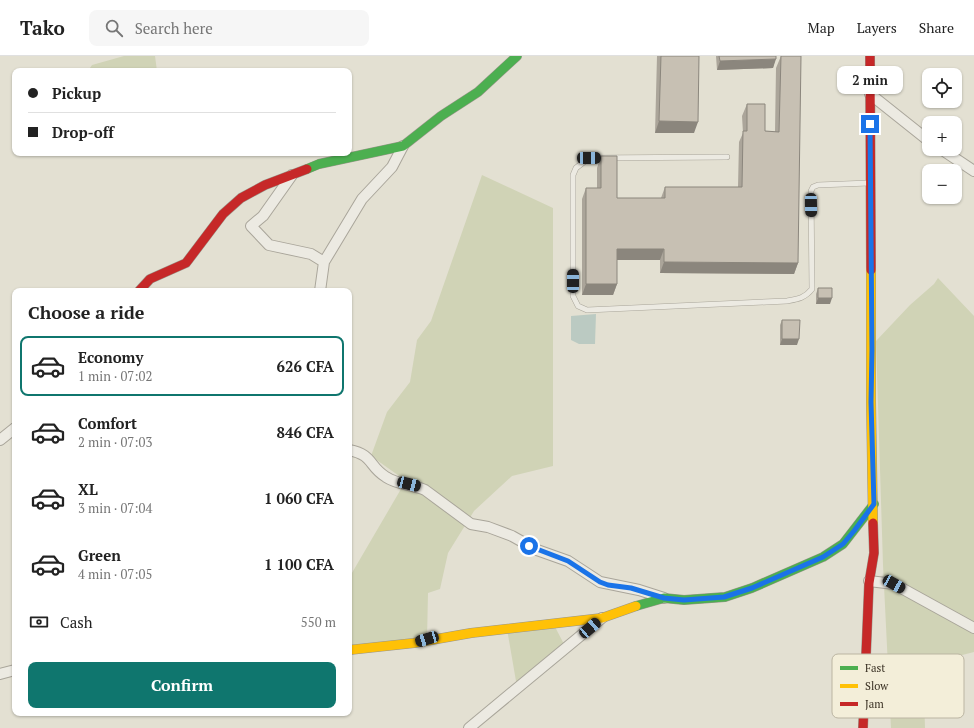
<!DOCTYPE html>
<html lang="en">
<head>
<meta charset="utf-8">
<style>
	:root { --surface:#fff; --page:#f6f6f6; --text:#222; --muted:#767676; --line:#e0e0e0; --accent:#0f766e }
	body { margin:0; font-family:"PT Serif",serif; background:var(--page); color:var(--text); height:100vh; display:flex; flex-direction:column; font-size:15px; white-space:nowrap }
	* { box-sizing:border-box; margin:0 }
	p { font-size:13px; color:var(--muted) }
	.icon { flex:none; width:22px; height:22px; fill:none; stroke:currentColor; stroke-width:2; stroke-linecap:round; stroke-linejoin:round }
	.map { position:relative; flex:1; overflow:hidden }
	.sheet { position:absolute; left:12px; top:232px; width:340px; height:428px; display:flex; flex-direction:column; background:var(--surface); border-radius:8px; box-shadow:0 1px 3px #0004 }
	.sheet>* { flex:none }
	.hud { position:absolute; left:12px; top:12px; width:340px; height:88px; border-radius:8px; box-shadow:0 1px 3px #0004; display:grid; align-content:center; height:88px; padding:0 16px; background:var(--surface) }
	.buttons { position:absolute; left:922px; top:12px; display:grid; gap:8px }
	.buttons a { display:grid; place-items:center; width:40px; height:40px; border-radius:8px; background:var(--surface); box-shadow:0 1px 3px #0004; font-size:20px }
	.end { position:absolute; width:18px; height:18px; margin:-9px; border:5px solid #1a73e8; background:#fff; box-shadow:0 0 0 2px #fff }
	.from { border-radius:50% }
	.bubble { position:absolute; height:28px; border-radius:8px; background:var(--surface); box-shadow:0 1px 3px #0004; font-size:13px; font-weight:800; line-height:28px; text-align:center }
	.car { position:absolute; width:12px; height:24px; margin:-12px -6px; border-radius:5px; box-shadow:0 0 3px 1px #0007; background:linear-gradient(#222 24%,#8ab4d8 0 40%,#222 0 76%,#8ab4d8 0 86%,#222 0) }
	.hud b { display:flex; align-items:center; gap:14px; height:38px; font-size:15px }
	.hud b+b { border-top:1px solid var(--line) }
	.hud i { width:10px; height:10px; background:var(--text) }
	ul { padding:0; list-style:none }
	li { display:flex; align-items:center; gap:12px; height:60px; margin:0 8px 6px; padding:0 8px; border:2px solid transparent; border-radius:8px }
	li div { flex:1 }
	li b { display:block; font-size:15px }
	li em { font-style:normal; font-weight:800 }
	li.selected { border-color:var(--accent) }
	li>.icon { width:36px; height:36px; stroke-width:1.5 }
	h2 { padding:0 16px; font-size:18px; line-height:48px }
	.pay { display:flex; align-items:center; gap:10px; height:44px; padding:0 16px; font-size:15px }
	.pay p { margin-inline-start:auto }
	.action { display:flex; gap:8px; margin-top:auto; padding:8px 16px }
	.action a { flex:1; height:46px; border-radius:8px; background:var(--accent); color:#fff; font-size:16px; font-weight:800; line-height:46px; text-align:center }
	header { display:flex; align-items:center; gap:24px; box-sizing:border-box; height:56px; padding:0 20px; background:var(--surface); border-bottom:1px solid var(--line) }
	header strong { font-size:19px }
	nav { display:flex; gap:22px; margin-inline-start:auto; font-size:14px }
	.search { width:280px; height:36px; background:var(--page); display:flex; align-items:center; gap:10px; box-sizing:border-box; padding:0 14px; border-radius:8px; color:var(--muted); font-size:15px }
	.map>svg:first-child { display:block }
	.green { fill:#d0d3b6 }
	.water { fill:#bbcac2 }
	.lines { fill:none; stroke-linecap:round; stroke-linejoin:round }
	.lane-casing { stroke:#a9a59a; stroke-width:6 }
	.street-casing { stroke:#a9a59a; stroke-width:12 }
	.fast-casing { stroke:#99958a; stroke-width:10 }
	.slow-casing { stroke:#99958a; stroke-width:10 }
	.jam-casing { stroke:#99958a; stroke-width:10 }
	.lane { stroke:#eceae2; stroke-width:5 }
	.street { stroke:#eceae2; stroke-width:10 }
	.fast { stroke:#4caf50; stroke-width:9 }
	.slow { stroke:#ffc107; stroke-width:9 }
	.jam { stroke:#c62828; stroke-width:9 }
	.wall { fill:#aba59a }
	.shaded-wall { fill:#8b867d }
	.building { fill:#c7c0b3; stroke:#8b867d }
	.route { stroke:#1a73e8; stroke-width:5 }
	.key { fill:#f3eed9; stroke:#bbb5a2; stroke-width:1 }
	.key-label { font-size:11px; fill:#382f22 }
</style>
</head>
<body>
<header>
<strong>Tako</strong>
<div class="search"><svg class="icon" aria-label="search" viewBox="0 0 24 24"><circle cx="10" cy="10" r="6"/><path d="M15 15l6 6"/></svg>Search here</div>
<nav><a>Map</a><a>Layers</a><a>Share</a></nav>
</header>
<div class="map">
<svg width="974" height="672" viewBox="0 0 974 672">
	<rect width="100%" height="100%" fill="#e3e0d2"/>
	<!-- green -->
	<path class="green" d="M 124,0 L 155,0 L 157,15 L 88,15 L 92,9 Z
		M 482,119 L 553,152 L 553,410 L 512,420 L 474,455 L 448,497 L 440,533 L 428,537 L 427,583 L 349,596 L 349,522 L 401,433 L 402,422 L 371,400 L 387,356 L 410,326 L 417,284 L 431,265 Z
		M 938,222 L 974,260 L 974,596 L 923,609 L 925,672 L 891,672 L 883,509 L 876,285 L 910,249 L 934,228 Z
		M 553,567 L 566,592 L 517,631 L 507,573 Z"/>
	<!-- water -->
	<path class="water" d="M 596,258 L 595,288 L 579,288 L 571,284 L 571,260 Z"/>
	<g class="lines">
		<!-- lane casing -->
		<g class="lane-casing">
			<path id="lane" d="M 727,101 L 589,102 L 576,112 L 573,119 L 573,240 L 578,250 L 587,254 L 787,245 C 798,243 805,242 812,233 L 811,135 L 813,131 L 818,129 L 869,127"/>
		</g>
		<!-- street casing -->
		<g class="street-casing">
			<path id="street" d="M 870,38 L 929,85
				M 941,93 L 974,115
				M 292,119 L 263,160 L 251,170 L 269,189 L 311,198 L 324,206
				M 320,235 L 324,206 L 362,143 L 392,111 L 403,90
				M 0,384 L 15,372
				M 349,394 C 374,399 368,410 386,421 C 398,429 412,428 425,434 L 471,468 L 488,471 L 512,480 L 537,494 L 568,505 L 600,526 L 639,534 L 664,542
				M 869,525 L 894,528 L 974,572
				M 0,618 L 15,614
				M 469,672 L 602,562"/>
		</g>
		<!-- fast casing -->
		<g class="fast-casing">
			<path id="fast" d="M 307,113 L 319,108 L 403,90 L 441,60 L 478,36 L 517,0
				M 636,550 L 664,542 L 684,544 L 725,541 L 752,532 L 823,501 L 843,488 L 874,448"/>
		</g>
		<!-- slow casing -->
		<g class="slow-casing">
			<path id="slow" d="M 871,214 L 871,346 L 873,467
				M 349,594 L 414,587 L 471,577 L 602,562 L 636,550"/>
		</g>
		<!-- jam casing -->
		<g class="jam-casing">
			<path id="jam" d="M 870,0 L 871,214
				M 139,235 L 150,223 L 186,207 L 223,158 L 241,142 L 265,129 L 307,113
				M 863,672 L 869,527 L 874,497 L 873,467"/>
		</g>
		<!-- lane -->
		<use href="#lane" class="lane"/>
		<!-- street -->
		<use href="#street" class="street"/>
		<!-- fast -->
		<use href="#fast" class="fast"/>
		<!-- slow -->
		<use href="#slow" class="slow"/>
		<!-- jam -->
		<use href="#jam" class="jam"/>
	</g>
	<!-- wall -->
	<path class="wall" d="M 657,0 L 699,0 L 694,77 L 655,77 Z
		M 716,0 L 776,0 L 773,12 L 717,14 Z
		M 781,0 L 798,207 L 794,218 L 660,217 L 660,204 L 617,204 L 617,228 L 613,239 L 582,239 L 582,143 L 586,132 L 597,132 L 597,112 L 601,100 L 617,142 L 661,142 L 665,131 L 738,131 L 739,86 L 743,77 L 742,60 L 747,48 L 765,75 L 775,76 L 776,12 Z
		M 818,232 L 830,248 L 816,248 L 816,238 Z
		M 782,264 L 797,289 L 780,289 L 780,269 Z"/>
	<!-- shaded-wall -->
	<path class="shaded-wall" d="M 776,3 L 773,12 L 717,14 L 720,5 Z
		M 659,65 L 698,66 L 694,77 L 655,77 Z
		M 617,193 L 664,193 L 660,204 L 613,204 Z
		M 664,206 L 798,207 L 794,218 L 660,217 Z
		M 586,228 L 617,228 L 613,239 L 582,239 Z
		M 818,242 L 832,242 L 830,248 L 816,248 Z
		M 782,283 L 799,283 L 797,289 L 780,289 Z"/>
	<!-- building -->
	<path class="building" d="M 661,0 L 699,0 L 698,66 L 659,65 Z
		M 719,0 L 776,0 L 776,3 L 720,5 Z
		M 781,0 L 801,0 L 798,207 L 664,206 L 664,193 L 617,193 L 617,228 L 586,228 L 586,132 L 601,132 L 601,100 L 617,100 L 617,142 L 665,142 L 665,131 L 742,131 L 743,75 L 747,75 L 747,48 L 765,48 L 765,75 L 779,76 Z
		M 818,232 L 832,232 L 832,242 L 818,242 Z
		M 782,264 L 800,264 L 799,283 L 782,283 Z"/>
	<g class="lines">
		<!-- route -->
		<path class="route" d="M 529,490 L 568,505 L 600,526 L 608,529 L 631,532 L 664,542 L 684,544 L 724,541 L 752,532 L 823,501 L 843,488 L 854,475 L 874,448 L 871,346 L 872,294 L 870,68"/>
	</g>
	<!-- legend -->
	<rect x="832" y="598" width="132" height="64" rx="6" class="key"/>
	<rect x="840" y="610" width="18" height="4" fill="#4caf50"/>
	<rect x="840" y="628" width="18" height="4" fill="#ffc107"/>
	<rect x="840" y="646" width="18" height="4" fill="#c62828"/>
	<g class="key-label">
		<text x="865" y="616">Fast</text>
		<text x="865" y="634">Slow</text>
		<text x="865" y="652">Jam</text>
	</g>
</svg>
<div class="buttons">
<a><svg class="icon" aria-label="locate" viewBox="0 0 24 24"><circle cx="12" cy="12" r="6"/><path d="M12 2v4M12 18v4M2 12h4M18 12h4"/></svg></a>
<a>+</a>
<a>−</a>
</div>
<i class="end from" style="left:529px;top:490px"></i>
<i class="end" style="left:870px;top:68px"></i>
<div class="bubble" style="left:837px;top:10px;width:66px">2 min</div>
<i class="car" style="left:589px;top:102px;rotate:90deg"></i>
<i class="car" style="left:811px;top:149px;rotate:179deg"></i>
<i class="car" style="left:573px;top:225px;rotate:0deg"></i>
<i class="car" style="left:409px;top:428px;rotate:104deg"></i>
<i class="car" style="left:894px;top:528px;rotate:119deg"></i>
<i class="car" style="left:590px;top:572px;rotate:49deg"></i>
<i class="car" style="left:427px;top:583px;rotate:254deg"></i>
<div class="hud">
<b><i class="from"></i>Pickup</b>
<b><i></i>Drop-off</b>
</div>
<section class="sheet">
<h2>Choose a ride</h2>
<ul>
<li class="selected"><svg class="icon" aria-label="car" viewBox="0 0 24 24"><path d="M5 17H2v-5l4-1 3-4h7l3 4 3 1v5h-3M9 17h6M6 11h13"/><circle cx="7" cy="17" r="2"/><circle cx="17" cy="17" r="2"/></svg><div><b>Economy</b><p>1 min · 07:02</p></div><em>626 CFA</em></li>
<li><svg class="icon" aria-label="car" viewBox="0 0 24 24"><path d="M5 17H2v-5l4-1 3-4h7l3 4 3 1v5h-3M9 17h6M6 11h13"/><circle cx="7" cy="17" r="2"/><circle cx="17" cy="17" r="2"/></svg><div><b>Comfort</b><p>2 min · 07:03</p></div><em>846 CFA</em></li>
<li><svg class="icon" aria-label="car" viewBox="0 0 24 24"><path d="M5 17H2v-5l4-1 3-4h7l3 4 3 1v5h-3M9 17h6M6 11h13"/><circle cx="7" cy="17" r="2"/><circle cx="17" cy="17" r="2"/></svg><div><b>XL</b><p>3 min · 07:04</p></div><em>1 060 CFA</em></li>
<li><svg class="icon" aria-label="car" viewBox="0 0 24 24"><path d="M5 17H2v-5l4-1 3-4h7l3 4 3 1v5h-3M9 17h6M6 11h13"/><circle cx="7" cy="17" r="2"/><circle cx="17" cy="17" r="2"/></svg><div><b>Green</b><p>4 min · 07:05</p></div><em>1 100 CFA</em></li>
</ul>
<div class="pay"><svg class="icon" aria-label="cash" viewBox="0 0 24 24"><path d="M3 7h18v10H3z"/><circle cx="12" cy="12" r="2"/></svg>Cash<p>550 m</p></div>
<div class="action"><a>Confirm</a></div>
</section>
</div>
</body>
</html>
